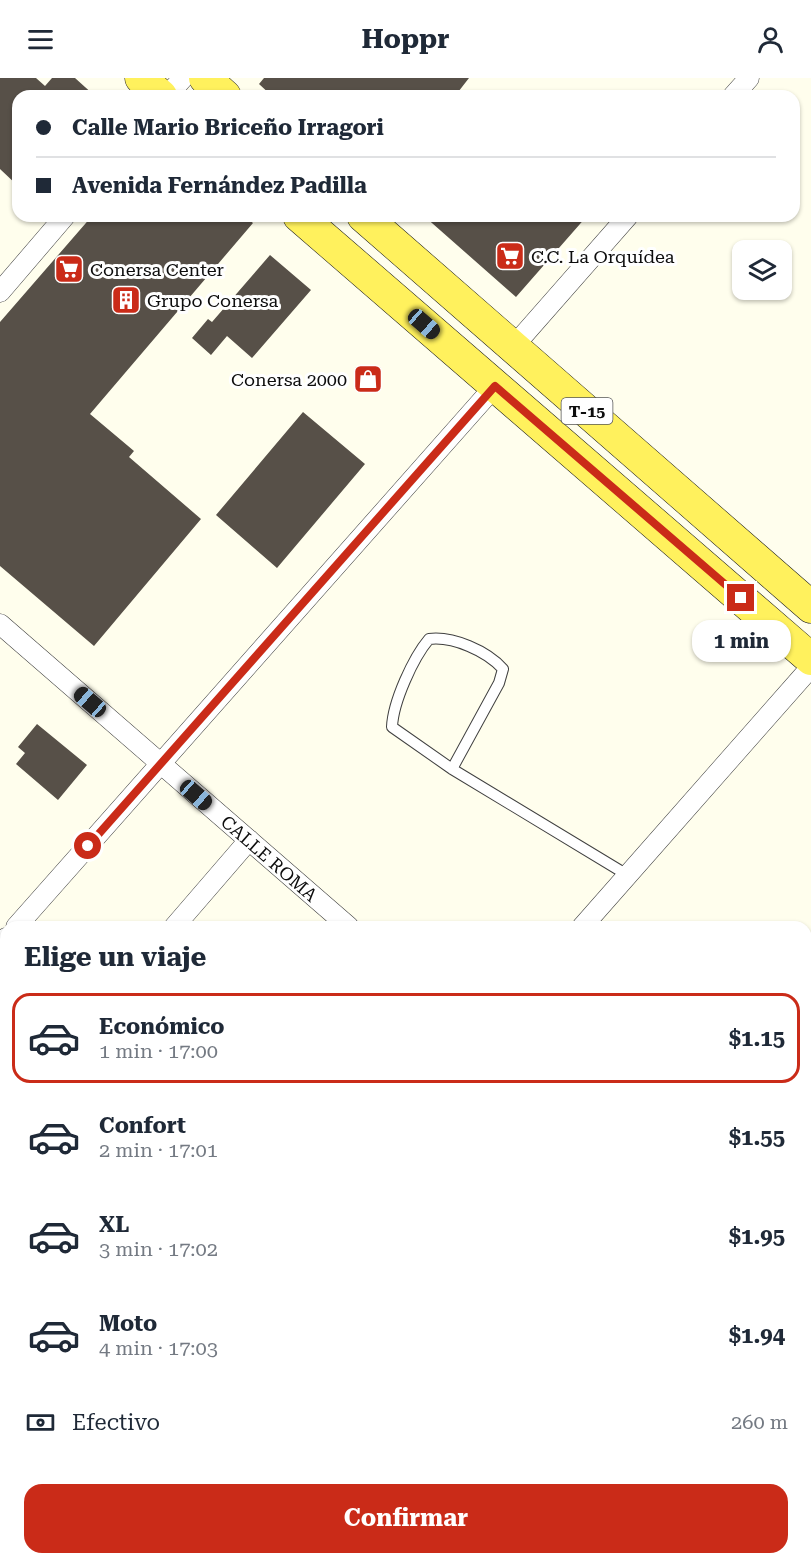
<!DOCTYPE html>
<html lang="es">
<head>
<meta charset="utf-8">
<style>
	:root { --surface:#fff; --page:#f2f2f3; --text:#1f2937; --muted:#747a83; --line:#e0e1e3; --accent:#ca2b18 }
	body { margin:0; font-family:"Roboto Serif",serif; background:var(--page); color:var(--text); height:100vh; display:flex; flex-direction:column; font-size:22px; white-space:nowrap }
	* { box-sizing:border-box; margin:0 }
	p { font-size:20px; color:var(--muted) }
	.icon { flex:none; width:33px; height:33px; fill:none; stroke:currentColor; stroke-width:2; stroke-linecap:round; stroke-linejoin:round }
	.map { position:relative; flex:1; overflow:hidden }
	.side { position:absolute; left:0px; top:843px; width:812px; height:644px; display:flex; flex-direction:column; background:var(--surface); border-radius:18px 18px 0 0; box-shadow:0 2px 4px #0004 }
	.side>* { flex:none }
	.top-card { position:absolute; left:12px; top:12px; width:788px; height:132px; border-radius:18px; box-shadow:0 2px 4px #0004; display:grid; align-content:center; height:132px; padding:0 24px; background:var(--surface) }
	.buttons { position:absolute; left:732px; top:162px; display:grid; gap:12px }
	.buttons a { display:grid; place-items:center; width:60px; height:60px; border-radius:12px; background:var(--surface); box-shadow:0 2px 4px #0004; font-size:30px }
	.end { position:absolute; width:27px; height:27px; margin:-14px; border:8px solid #ca2b18; background:#fff; box-shadow:0 0 0 3px #fff }
	.from { border-radius:50% }
	.bubble { position:absolute; height:42px; border-radius:18px; background:var(--surface); box-shadow:0 2px 4px #0004; font-size:20px; font-weight:700; line-height:42px; text-align:center }
	.car { position:absolute; width:18px; height:36px; margin:-18px -9px; border-radius:8px; box-shadow:0 0 4px 2px #0007; background:linear-gradient(#222 24%,#8ab4d8 0 40%,#222 0 76%,#8ab4d8 0 86%,#222 0) }
	.top-card b { display:flex; align-items:center; gap:21px; height:57px; font-size:22px }
	.top-card b+b { border-top:2px solid var(--line) }
	.top-card i { width:15px; height:15px; background:var(--text) }
	ul { padding:0; list-style:none }
	li { display:flex; align-items:center; gap:18px; height:90px; margin:0 12px 9px; padding:0 12px; border:3px solid transparent; border-radius:18px }
	li div { flex:1 }
	li b { display:block; font-size:22px }
	li em { font-style:normal; font-weight:700 }
	li.selected { border-color:var(--accent) }
	li>.icon { width:54px; height:54px; stroke-width:1.5 }
	h2 { padding:0 24px; font-size:27px; line-height:72px }
	.pay { display:flex; align-items:center; gap:15px; height:66px; padding:0 24px; font-size:22px }
	.pay p { margin-inline-start:auto }
	.primary-button { display:flex; gap:12px; margin-top:auto; padding:12px 24px }
	.primary-button a { flex:1; height:69px; border-radius:18px; background:var(--accent); color:#fff; font-size:24px; font-weight:700; line-height:69px; text-align:center }
	header { display:flex; justify-content:space-between; align-items:center; height:78px; padding:0 24px; background:var(--surface); font-size:27px; font-weight:700 }
	.map>svg:first-child { display:block }
	.building { fill:#575048 }
	.lines { fill:none; stroke-linecap:round; stroke-linejoin:round }
	.lane-casing { stroke:#404040; stroke-width:12 }
	.street-casing { stroke:#404040; stroke-width:21 }
	.primary-casing { stroke:#1e1e1e; stroke-width:33 }
	.lane { stroke:#fff; stroke-width:10 }
	.street { stroke:#fff; stroke-width:20 }
	.primary { stroke:#fff15d; stroke-width:32 }
	.route { stroke:#ca2b18; stroke-width:8 }
	.labels { text-anchor:middle; dominant-baseline:central; stroke-width:6; stroke-linejoin:round; paint-order:stroke }
	.shield { fill:#fff; stroke:#565656; stroke-width:1.5 }
	.shield-label { font-size:16px; font-weight:bold; fill:#0d0d0d }
	.poi-label { font-size:18px; fill:#0d0d0d; stroke:#fff; text-anchor:start }
	.street-label { font-size:18px; fill:#0d0d0d; stroke:#fff }
</style>
</head>
<body>
<header><svg class="icon" aria-label="menu" viewBox="0 0 24 24"><path d="M4 6h16M4 12h16M4 18h16"/></svg>Hoppr<svg class="icon" aria-label="person" viewBox="0 0 24 24"><circle cx="12" cy="8" r="4"/><path d="M4 21q1-7 8-7t8 7"/></svg></header>
<div class="map">
<svg width="811" height="1486" viewBox="0 0 811 1486">
	<rect width="100%" height="100%" fill="#fffeed"/>
	<!-- building -->
	<path class="building" d="M 0,0 L 36,0 L 45,8 L 52,0 L 75,0 L 95,18 L 18,18 L 18,108 L 0,91 Z
		M 264,0 L 469,0 L 455,18 L 272,18 L 259,6 Z
		M 92,138 L 245,138 L 253,145 L 90,336 L 134,373 L 129,379 L 201,441 L 94,568 L 0,488 L 0,244 Z
		M 424,138 L 587,138 L 516,219 Z
		M 270,177 L 311,212 L 252,280 L 227,258 L 211,277 L 192,260 L 208,241 L 212,244 Z
		M 303,334 L 365,386 L 277,490 L 216,437 Z
		M 37,646 L 87,687 L 58,722 L 16,686 L 25,675 L 18,669 Z
		M 1,975 L 6,979 L 6,1088 L 0,1095 Z
		M 0,1104 L 6,1109 L 6,1205 L 0,1200 Z
		M 806,1309 L 811,1313 L 811,1319 L 806,1326 Z
		M 809,1375 L 811,1409 L 808,1413 L 806,1411 L 806,1380 Z"/>
	<g class="lines">
		<!-- lane casing -->
		<g class="lane-casing">
			<path id="lane" d="M 452,691 L 499,605 L 503,591 C 487,573 453,558 429,561 C 413,580 393,624 392,649 L 452,691 L 629,798
				M 0,958 L 2,955
				M 0,1242 L 6,1248"/>
		</g>
		<!-- street casing -->
		<g class="street-casing">
			<g id="street">
				<path d="M 167,18 L 183,0"/>
				<path d="M 733,18 L 749,0"/>
				<path d="M 0,214 L 65,138"/>
				<path d="M 513,269 L 628,138"/>
				<path id="s1" d="M 0,546 L 349,849"/>
				<path d="M 16,849 L 495,308"/>
				<path d="M 174,849 L 249,762"/>
				<path d="M 582,849 L 811,589"/>
				<path d="M 0,867 L 6,860"/>
				<path d="M 806,1245 L 811,1249"/>
				<path d="M 0,1347 L 6,1352"/>
				<path d="M 806,1351 L 811,1345"/>
				<path d="M 157,1480 L 164,1486"/>
				<path d="M 594,1481 L 599,1486"/>
				<path d="M 7,1486 L 12,1480"/>
				<path d="M 691,1486 L 696,1480"/>
			</g>
		</g>
		<!-- primary casing -->
		<g class="primary-casing">
			<path id="primary" d="M 141,0 L 161,18
				M 205,0 L 225,18
				M 299,138 L 811,581
				M 363,138 L 811,529"/>
		</g>
		<!-- lane -->
		<use href="#lane" class="lane"/>
		<!-- street -->
		<use href="#street" class="street"/>
		<!-- primary -->
		<use href="#primary" class="primary"/>
	</g>
	<g class="lines">
		<!-- route -->
		<path class="route" d="M 88,768 L 495,308 L 741,520"/>
	</g>
	<!-- icons -->
	<defs>
		<g id="supermarket-square" transform="scale(1.5)"><rect x="-9" y="-9" width="18" height="18" rx="4" fill="#ca2b18" stroke="#fff"/><path d="M-6-5.5h2.5l.6 2H6L4.5 2H-2.5L-4.4-4H-6ZM-1.5 3.2a1.3 1.3 0 1 0 .1 0ZM3 3.2a1.3 1.3 0 1 0 .1 0Z" fill="#fff"/></g>
		<g id="building-square" transform="scale(1.5)"><rect x="-9" y="-9" width="18" height="18" rx="4" fill="#ca2b18" stroke="#fff"/><path d="M-4-6H4V6H1V3H-1V6H-4ZM-2.5-4.3h1.7v1.8h-1.7ZM.8-4.3h1.7v1.8H.8ZM-2.5-1h1.7V.8h-1.7ZM.8-1h1.7V.8H.8Z" fill="#fff"/></g>
		<g id="shop-square" transform="scale(1.5)"><rect x="-9" y="-9" width="18" height="18" rx="4" fill="#ca2b18" stroke="#fff"/><path d="M-5-2.5h2.3a2.7 3.5 0 0 1 5.4 0H5L5.5 6h-11ZM-1.5-2.5h3a1.5 2.3 0 0 0-3 0Z" fill="#fff"/></g>
	</defs>
	<g fill-rule="evenodd">
		<use href="#supermarket-square" x="510" y="178"/>
		<use href="#supermarket-square" x="69" y="191"/>
		<use href="#building-square" x="126" y="222"/>
		<use href="#shop-square" x="368" y="301"/>
	</g>
	<g class="labels">
		<!-- shield labels -->
		<rect class="shield" x="561.5" y="320" width="51" height="26" rx="4.5"/>
		<g class="shield-label">
			<text x="587" y="333">T-15</text>
		</g>
		<!-- poi labels -->
		<g class="poi-label">
			<text x="531" y="178">C.C. La Orquídea</text>
			<text x="90" y="191">Conersa Center</text>
			<text x="147" y="222">Grupo Conersa</text>
			<text x="347" y="301" text-anchor="end">Conersa 2000</text>
		</g>
		<!-- street labels -->
		<g class="street-label">
			<text stroke="none"><textPath href="#s1" startOffset="357">CALLE ROMA</textPath></text>
		</g>
	</g>
</svg>
<div class="buttons">
<a><svg class="icon" aria-label="layers" viewBox="0 0 24 24"><path d="M12 4l9 5-9 5-9-5zM3 14l9 5 9-5"/></svg></a>
</div>
<i class="end from" style="left:88px;top:768px"></i>
<i class="end" style="left:741px;top:520px"></i>
<div class="bubble" style="left:692px;top:542px;width:99px">1 min</div>
<i class="car" style="left:424px;top:246px;rotate:131deg"></i>
<i class="car" style="left:90px;top:624px;rotate:311deg"></i>
<i class="car" style="left:196px;top:717px;rotate:131deg"></i>
<div class="top-card">
<b><i class="from"></i>Calle Mario Briceño Irragori</b>
<b><i></i>Avenida Fernández Padilla</b>
</div>
<section class="side">
<h2>Elige un viaje</h2>
<ul>
<li class="selected"><svg class="icon" aria-label="car" viewBox="0 0 24 24"><path d="M5 17H2v-5l4-1 3-4h7l3 4 3 1v5h-3M9 17h6M6 11h13"/><circle cx="7" cy="17" r="2"/><circle cx="17" cy="17" r="2"/></svg><div><b>Económico</b><p>1 min · 17:00</p></div><em>$1.15</em></li>
<li><svg class="icon" aria-label="car" viewBox="0 0 24 24"><path d="M5 17H2v-5l4-1 3-4h7l3 4 3 1v5h-3M9 17h6M6 11h13"/><circle cx="7" cy="17" r="2"/><circle cx="17" cy="17" r="2"/></svg><div><b>Confort</b><p>2 min · 17:01</p></div><em>$1.55</em></li>
<li><svg class="icon" aria-label="car" viewBox="0 0 24 24"><path d="M5 17H2v-5l4-1 3-4h7l3 4 3 1v5h-3M9 17h6M6 11h13"/><circle cx="7" cy="17" r="2"/><circle cx="17" cy="17" r="2"/></svg><div><b>XL</b><p>3 min · 17:02</p></div><em>$1.95</em></li>
<li><svg class="icon" aria-label="car" viewBox="0 0 24 24"><path d="M5 17H2v-5l4-1 3-4h7l3 4 3 1v5h-3M9 17h6M6 11h13"/><circle cx="7" cy="17" r="2"/><circle cx="17" cy="17" r="2"/></svg><div><b>Moto</b><p>4 min · 17:03</p></div><em>$1.94</em></li>
</ul>
<div class="pay"><svg class="icon" aria-label="cash" viewBox="0 0 24 24"><path d="M3 7h18v10H3z"/><circle cx="12" cy="12" r="2"/></svg>Efectivo<p>260 m</p></div>
<div class="primary-button"><a>Confirmar</a></div>
</section>
</div>
</body>
</html>
